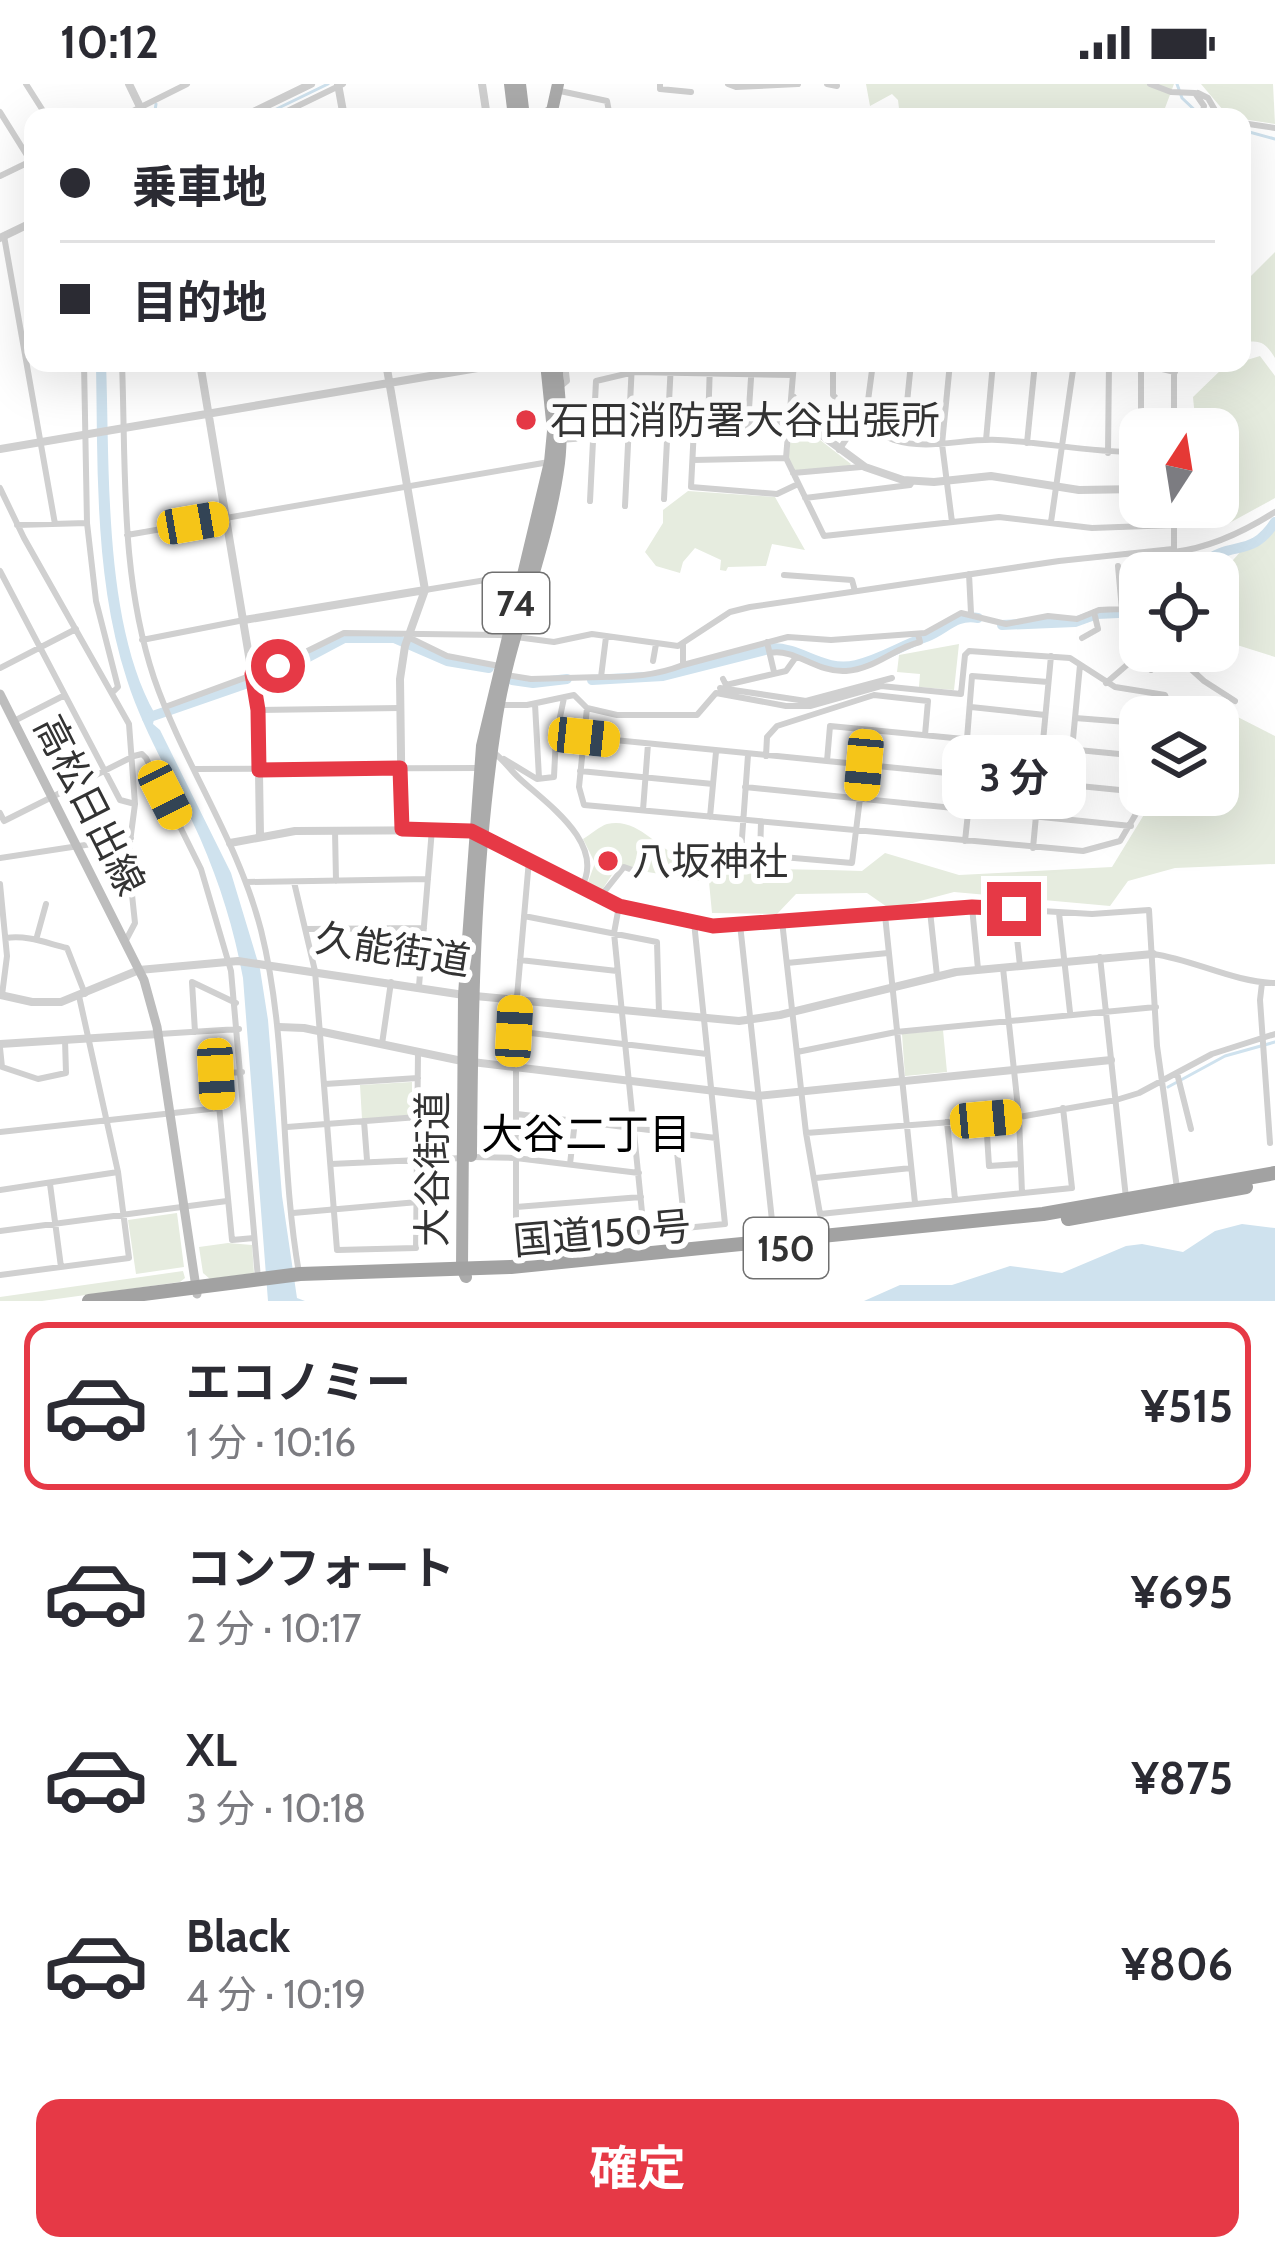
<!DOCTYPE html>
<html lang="ja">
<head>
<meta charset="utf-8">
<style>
	:root { --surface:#fff; --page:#f7f7f7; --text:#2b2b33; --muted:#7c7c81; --line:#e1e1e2; --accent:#e63946 }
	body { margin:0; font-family:Cabin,"Noto Sans JP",sans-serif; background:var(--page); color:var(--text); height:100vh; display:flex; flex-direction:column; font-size:45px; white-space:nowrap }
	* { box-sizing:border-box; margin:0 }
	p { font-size:39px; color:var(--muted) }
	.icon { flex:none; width:66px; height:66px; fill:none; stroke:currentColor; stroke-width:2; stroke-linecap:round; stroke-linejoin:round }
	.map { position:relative; height:1217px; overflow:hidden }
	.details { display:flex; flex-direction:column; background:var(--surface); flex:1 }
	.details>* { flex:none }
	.top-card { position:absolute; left:24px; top:24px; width:1227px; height:264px; border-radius:24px; box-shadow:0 12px 48px #0002; display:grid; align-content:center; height:264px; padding:0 36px; background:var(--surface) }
	.needle { width:78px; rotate:12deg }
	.buttons { position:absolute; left:1119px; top:324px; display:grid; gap:24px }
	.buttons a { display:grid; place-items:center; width:120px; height:120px; border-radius:24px; background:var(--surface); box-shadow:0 12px 48px #0002; font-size:60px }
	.end { position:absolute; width:54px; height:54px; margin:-27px; border:15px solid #e63946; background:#fff; box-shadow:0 0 0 6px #fff }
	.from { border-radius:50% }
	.bubble { position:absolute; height:84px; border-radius:24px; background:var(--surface); box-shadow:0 12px 48px #0002; font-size:39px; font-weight:700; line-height:84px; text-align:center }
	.car { position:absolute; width:36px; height:72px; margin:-36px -18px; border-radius:15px; box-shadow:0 0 9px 3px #0007; background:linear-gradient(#f5c518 24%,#345 0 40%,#f5c518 0 76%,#345 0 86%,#f5c518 0) }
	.top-card b { display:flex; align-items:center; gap:42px; height:114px; font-size:45px }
	.top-card b+b { border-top:3px solid var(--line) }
	.top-card i { width:30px; height:30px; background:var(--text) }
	ul { padding:21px 0 0; list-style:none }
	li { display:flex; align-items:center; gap:36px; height:168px; margin:0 24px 18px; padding:0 12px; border:6px solid transparent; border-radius:24px }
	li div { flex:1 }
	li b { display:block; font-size:45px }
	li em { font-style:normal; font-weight:700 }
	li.on { border-color:var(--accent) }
	li>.icon { width:108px; height:108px; stroke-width:1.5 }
	.action { display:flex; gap:24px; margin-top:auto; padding:24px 36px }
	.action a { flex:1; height:138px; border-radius:24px; background:var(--accent); color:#fff; font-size:48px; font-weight:700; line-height:138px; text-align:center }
	.status { display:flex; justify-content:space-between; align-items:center; height:84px; padding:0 60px; background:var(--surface); direction:ltr }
	.status svg { height:33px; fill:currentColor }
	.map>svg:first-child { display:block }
	.green { fill:#e6ecdf }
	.water { fill:#cfe2ee }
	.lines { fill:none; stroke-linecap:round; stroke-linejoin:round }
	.stream { stroke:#cfe2ee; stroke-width:3 }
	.river { stroke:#cfe2ee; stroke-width:10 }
	.minor { stroke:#d0d0d0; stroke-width:6 }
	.tertiary { stroke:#d0d0d0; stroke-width:8 }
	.secondary { stroke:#bdbdbd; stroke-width:9 }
	.primary { stroke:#ababab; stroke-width:12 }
	.trunk { stroke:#a2a2a2; stroke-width:14 }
	.route { stroke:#e63946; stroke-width:15 }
	.poi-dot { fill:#e63946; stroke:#fff; stroke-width:4.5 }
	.labels { text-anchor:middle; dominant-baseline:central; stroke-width:12; stroke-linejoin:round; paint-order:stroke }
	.shield { fill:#fff; stroke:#707070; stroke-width:3 }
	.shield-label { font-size:36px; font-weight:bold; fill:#333 }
	.poi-label { font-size:39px; fill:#333; stroke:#fff; text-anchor:start }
	.street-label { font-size:39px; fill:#333; stroke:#fff }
	.neighbourhood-label { font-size:42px; fill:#000; stroke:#fff }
</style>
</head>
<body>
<div class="status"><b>10:12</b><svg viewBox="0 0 49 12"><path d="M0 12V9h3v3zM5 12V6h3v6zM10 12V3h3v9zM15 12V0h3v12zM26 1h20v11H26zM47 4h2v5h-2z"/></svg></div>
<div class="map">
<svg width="1275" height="1217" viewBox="0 0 1275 1217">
	<rect width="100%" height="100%" fill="#fff"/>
	<!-- green -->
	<path class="green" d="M 866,0 L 1174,0 L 1165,24 L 1170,33 L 900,33 L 898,16 L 892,10 L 870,22 Z
		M 1201,0 L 1273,0 L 1275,40 L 1229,33 Z
		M 1275,168 L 1275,274 C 1266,259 1260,255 1242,259 L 1242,201 Z
		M 1260,272 L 1275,292 L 1275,414 L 1224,442 L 1197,423 L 1218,423 L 1218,345 L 1196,345 L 1193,313 L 1224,283 Z
		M 793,340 L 806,345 L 851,380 L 849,382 L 795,387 L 788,374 Z
		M 688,407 L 775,413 L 805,466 L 772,460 L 766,482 L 728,483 L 726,487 L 720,486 L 721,476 L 695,464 L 683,478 L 680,489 L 656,482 L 645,468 L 663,439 L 663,426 Z
		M 1275,442 L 1275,573 L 1218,555 L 1218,493 L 1249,458 Z
		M 959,560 L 954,606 L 919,603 L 920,590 L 897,588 L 899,571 Z
		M 1224,626 L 1275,652 L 1275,780 L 1175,784 L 1128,797 L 1110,822 L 954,808 L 890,825 L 867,809 L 796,810 L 777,830 L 712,829 L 709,798 L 617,783 L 602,806 L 588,798 L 595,779 L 583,755 C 590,751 600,742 607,740 C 639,733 655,765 683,773 C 739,789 803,784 862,787 L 885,769 L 959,791 L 1112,783 L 1156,711 L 1218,711 L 1217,633 Z
		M 943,946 L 947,988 L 905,992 L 902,950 Z
		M 412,998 L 412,1031 L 362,1035 L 360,1001 Z
		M 177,1129 L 184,1183 L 136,1190 L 128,1136 Z
		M 228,1159 L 252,1161 L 254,1189 L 210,1195 L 203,1189 L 199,1163 Z
		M 183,1187 L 185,1194 L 180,1198 L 42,1217 L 0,1217 L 0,1213 Z"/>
	<!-- water -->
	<path class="water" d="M 96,279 L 106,279 C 110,384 103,538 155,630 L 153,640 L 160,646 L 231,789 L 260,885 L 268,936 L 282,1112 L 297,1214 L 305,1217 L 268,1217 L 243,894 C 234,845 220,800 200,754 C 177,702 145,652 127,596 C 94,494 98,386 96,279 Z
		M 1242,1140 L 1275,1144 L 1275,1217 L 864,1217 L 900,1201 L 952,1201 L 1010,1182 L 1062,1189 L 1126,1162 L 1142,1160 L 1183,1168 L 1215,1147 Z"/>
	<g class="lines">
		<!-- stream -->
		<path class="stream" d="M 1177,0 L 1182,14 L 1200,31
			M 154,33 L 156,20
			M 260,33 L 328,0
			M 1242,46 L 1275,55
			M 1168,1003 L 1225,972 L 1275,958"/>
		<!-- river -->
		<path class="river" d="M 1201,489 L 1202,480 C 1232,455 1251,475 1275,438
			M 1002,541 L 1075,538 L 1097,530 L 1140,528
			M 512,596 L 533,599 L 567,595
			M 592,596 L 663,592 L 773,564 C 802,564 824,589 856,581 C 882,575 902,561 926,553 C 947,545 954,530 978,534
			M 147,634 L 280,588 L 344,554 L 394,554 L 447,577 L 489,584"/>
		<!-- minor -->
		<path class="minor" d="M 26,0 L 47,33
			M 660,0 L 660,5 L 691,8
			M 728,0 L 736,3 L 798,0
			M 827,0 L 837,2
			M 1150,0 L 1171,8 L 1195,9 L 1204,22 L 1202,33
			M 560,7 L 607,17 L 610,33
			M 1198,9 L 1208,14 L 1219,33
			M 0,28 L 33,81
			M 121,33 L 187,0
			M 275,33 L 343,0
			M 657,33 L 658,33
			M 747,33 L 748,30 L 775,33
			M 1242,39 L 1275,44
			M 0,92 L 29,78
			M 4,152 L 55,440
			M 122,279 C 126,386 120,492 154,594 C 184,681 238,756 261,846 C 289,959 279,1075 299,1189
			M 794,279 L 786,374 L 824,452 L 999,433 L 1092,444 L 1174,441
			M 833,279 L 833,311 C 849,328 872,348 894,356 C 928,367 964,354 998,356 C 1046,358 1091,369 1140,368
			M 950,279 L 942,360 L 952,438
			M 1137,279 L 1175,288
			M 1174,279 L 1174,345
			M 561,302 L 567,297 L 565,279
			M 794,313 L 806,338
			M 748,340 L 752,279
			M 708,342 L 710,279
			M 694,344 L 691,403 L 777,410 L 798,400
			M 1141,345 L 1141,280
			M 986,356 L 993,279
			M 903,358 L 911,279
			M 1027,359 L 1035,279
			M 839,366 L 867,324 L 873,279
			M 1108,369 L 1109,279
			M 693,376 L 786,374
			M 793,389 L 861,383
			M 0,404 L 24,454 L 129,640 L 135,720 L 128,773 L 135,839 L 125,858
			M 805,414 L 910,401 L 912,398
			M 664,415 L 671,279
			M 590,417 L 596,297 L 634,288 L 793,291
			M 625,422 L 632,279
			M 1051,438 L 1074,279
			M 87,439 L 96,517 L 118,603 L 113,608
			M 17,441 L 87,439 L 84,279
			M 127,451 L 549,378
			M 1174,468 C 1209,464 1245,447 1275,428
			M 1118,482 L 1122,526
			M 0,487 L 120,716 L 135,720
			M 1169,489 L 1174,468 L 1174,423
			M 969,490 L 971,529
			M 784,491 L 852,496 L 855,507
			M 425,506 L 522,490
			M 408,553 L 447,572 L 499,582
			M 1082,554 L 1098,545 L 1094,528
			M 142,556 L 244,536
			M 767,558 L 774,588
			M 683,561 L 683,581 L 788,553 L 831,556 L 925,549 L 961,529 L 1006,540 L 1048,532 L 1077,535 L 1099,526 L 1140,524
			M 1171,567 L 1204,597 L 1235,617
			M 770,569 C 795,564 817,589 846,587 C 875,585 894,564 920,558 L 918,550
			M 653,577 L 656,560
			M 0,584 L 76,545
			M 506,591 L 531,595 L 601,593 L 606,553
			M 601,593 C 630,593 655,592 683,581
			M 723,595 L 726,601 L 786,587 L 796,573
			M 1106,599 L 1135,574 L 1151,586 L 1171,567
			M 720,604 L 806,617 L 892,594
			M 535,620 L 539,694
			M 499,621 L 527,621 L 574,611 L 587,624 L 617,631 L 697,631 L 716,609 L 786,622 L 810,622 L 881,602 L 961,610 L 965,571 L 969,567 L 1070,574 L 1115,603 L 1165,611 L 1173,633
			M 165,623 L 277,582 L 344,549 L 500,551 L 554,558 L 592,550 L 678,562 L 730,528 L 750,523 L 1059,477 L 1173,465
			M 971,623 L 1045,631
			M 587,624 L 579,703 L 584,721 L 1083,767 L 1120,757 L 1147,711
			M 258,626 L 400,624
			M 1075,634 L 1140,639
			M 14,637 L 63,612
			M 584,653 L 1140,708
			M 967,655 L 972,592 L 1048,598
			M 1072,666 L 1080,581
			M 492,667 C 503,675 510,686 520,695 C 547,720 607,760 581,804
			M 766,672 L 767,653 L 777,642 L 874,611 L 928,617 L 925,651
			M 504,675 L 537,695 L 554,693 L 556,652 L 564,614
			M 827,677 L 830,642 L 1140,672
			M 195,685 L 480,684
			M 580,687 L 713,700
			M 745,703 L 1131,742
			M 643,726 L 648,660
			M 0,729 L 4,737 L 134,672 L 142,670 L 146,674 L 201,785 L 231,887 L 258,1194
			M 710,733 L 716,668
			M 761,738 L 760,771 L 852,779 L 864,682
			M 335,746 L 336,797
			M 965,757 L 972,692
			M 1033,764 L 1051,572
			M 741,768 L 748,671
			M 0,774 L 131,754
			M 529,776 L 514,947 L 707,970
			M 247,798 L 428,795
			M 294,798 L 315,887 L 337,1166 L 416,1164 L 418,968
			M 0,800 L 7,872 L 2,911
			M 600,813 L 624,783 L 641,789
			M 619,822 L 614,849 L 644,1148
			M 972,823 L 978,885
			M 1014,826 L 1020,882
			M 930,827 L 937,892
			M 1059,829 L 1070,928
			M 885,831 L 915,1119
			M 524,832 L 657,858 L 659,929
			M 782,837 L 806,1049 L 820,1130 L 1072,1104 L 1063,1024
			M 307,845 L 424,844
			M 6,854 C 28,851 46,859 67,864 L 85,910
			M 36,856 L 46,820
			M 1153,870 C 1195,876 1233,898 1275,899
			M 1100,873 L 1126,1114
			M 520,876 L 617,887
			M 787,879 L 888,869
			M 1003,884 L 1019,1033 L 1022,1109
			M 1262,899 L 1260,916 L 1270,1059
			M 419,902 L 432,745
			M 79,912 L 118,1088
			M 195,948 L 192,898 L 236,919
			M 159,950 L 239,945
			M 382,960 L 391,898
			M 0,964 L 2,983 L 38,995 L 66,989 L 65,956
			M 797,968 L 896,948 L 1156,923
			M 516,984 L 516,1161 L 725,1140 L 694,838
			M 242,988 L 216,990 L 232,1156 L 254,1154
			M 1177,989 L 1191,1045
			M 325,1000 L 418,994
			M 517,1030 L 716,1054
			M 986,1035 L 989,1082 L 1020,1080
			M 364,1037 L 367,1076
			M 947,1038 L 955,1115
			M 287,1043 L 418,1033
			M 0,1048 L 219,1024
			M 675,1049 L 685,1144
			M 806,1049 L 1019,1033 L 1116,1016 L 1139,1009 L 1212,970 L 1275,950
			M 471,1073 L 516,1074 L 639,1089
			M 331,1080 L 463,1074
			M 570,1080 L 575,1037
			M 816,1094 L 911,1084
			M 50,1100 L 61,1183
			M 0,1106 L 118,1088 L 129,1174 L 0,1191
			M 516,1123 L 641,1113
			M 293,1129 L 418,1118
			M 0,1147 L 227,1117
			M 774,1155 L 740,840 L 972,823 L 1092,830 L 1149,826 L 1157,962 L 1177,1104"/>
		<!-- tertiary -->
		<path class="tertiary" d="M 129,0 L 145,33
			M 338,0 L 344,33
			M 482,0 L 487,33
			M 243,33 L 311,0
			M 0,154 L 33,138
			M 200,279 L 258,626 L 260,752
			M 386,279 L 425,506 L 405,562 L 400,595 L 402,745
			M 560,355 L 795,337 L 808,341 L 865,383 L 903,396 L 934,398 L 991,392 L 1079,406 L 1140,405
			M 0,365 L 507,279
			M 244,536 L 425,506
			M 230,759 L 295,747 L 467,746 L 619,822 L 713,842 L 740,840
			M 0,911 L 32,918 L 61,918 L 139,886 L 238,877 L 464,911 L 739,937 L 780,931 L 956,888 L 1153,870
			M 279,943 L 304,944 L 462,977
			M 0,960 L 159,950
			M 472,978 L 757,1012 L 1111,976"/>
		<!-- secondary -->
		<path class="secondary" d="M 0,610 L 144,896 L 157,943 L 197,1210"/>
		<!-- primary -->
		<path class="primary" d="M 510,0 L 514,33
			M 520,0 L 524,33
			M 541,33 L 552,27 L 558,0
			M 471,1072 C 472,930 474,785 495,645 C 507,554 547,470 559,379 C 563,346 560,312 556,279
			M 466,1193 L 462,1184 L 464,911 L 482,662 L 550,378 L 553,347 L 546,279"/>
		<!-- trunk -->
		<path class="trunk" d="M 1068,1135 L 1246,1103
			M 89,1217 L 300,1190 L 511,1183 L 1043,1130 L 1275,1089"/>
	</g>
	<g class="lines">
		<!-- route -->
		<path class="route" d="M 278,582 L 252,590 L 258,626 L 259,686 L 400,684 L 402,745 L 471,747 L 619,822 L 713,842 L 972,823 L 1014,825"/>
	</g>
	<!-- markers -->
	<g class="poi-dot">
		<circle cx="526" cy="336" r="12"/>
		<circle cx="608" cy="777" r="12"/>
	</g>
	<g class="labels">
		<!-- shield labels -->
		<g class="shield">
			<rect x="483" y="489" width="66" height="60" rx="9"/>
			<rect x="744" y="1134" width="84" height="60" rx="9"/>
		</g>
		<g class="shield-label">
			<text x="516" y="519">74</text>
			<text x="786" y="1164">150</text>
		</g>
		<!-- poi labels -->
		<g class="poi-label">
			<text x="550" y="336">石田消防署大谷出張所</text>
			<text x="632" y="777">八坂神社</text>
		</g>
		<!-- street labels -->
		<g class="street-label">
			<text transform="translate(90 721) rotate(63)">高松日出線</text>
			<text transform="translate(393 865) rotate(9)">久能街道</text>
			<text transform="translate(432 1085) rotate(-90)">大谷街道</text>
			<text transform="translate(602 1149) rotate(-5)">国道150号</text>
		</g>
		<!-- neighbourhood labels -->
		<g class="neighbourhood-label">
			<text x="586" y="1050">大谷二丁目</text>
		</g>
	</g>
</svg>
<div class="buttons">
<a><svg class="needle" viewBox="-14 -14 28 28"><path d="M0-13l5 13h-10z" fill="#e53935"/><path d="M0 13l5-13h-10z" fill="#7c7c81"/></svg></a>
<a><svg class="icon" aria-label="locate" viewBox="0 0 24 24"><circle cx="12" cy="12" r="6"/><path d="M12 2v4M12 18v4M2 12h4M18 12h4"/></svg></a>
<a><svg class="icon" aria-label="layers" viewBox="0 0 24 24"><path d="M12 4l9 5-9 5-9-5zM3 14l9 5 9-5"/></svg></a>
</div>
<i class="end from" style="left:278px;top:582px"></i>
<i class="end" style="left:1014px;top:825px"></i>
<div class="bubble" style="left:942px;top:651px;width:144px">3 分</div>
<i class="car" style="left:193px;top:439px;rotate:80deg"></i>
<i class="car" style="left:584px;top:653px;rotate:96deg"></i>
<i class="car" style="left:864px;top:681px;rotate:185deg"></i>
<i class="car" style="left:165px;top:711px;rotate:153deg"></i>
<i class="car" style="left:514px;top:947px;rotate:3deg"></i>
<i class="car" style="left:216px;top:990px;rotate:177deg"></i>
<i class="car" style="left:986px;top:1035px;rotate:85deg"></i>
<div class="top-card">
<b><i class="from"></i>乗車地</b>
<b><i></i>目的地</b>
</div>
</div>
<section class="details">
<ul>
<li class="on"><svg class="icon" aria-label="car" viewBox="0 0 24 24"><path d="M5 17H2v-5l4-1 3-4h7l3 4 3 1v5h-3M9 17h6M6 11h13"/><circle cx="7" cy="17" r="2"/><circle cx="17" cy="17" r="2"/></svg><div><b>エコノミー</b><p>1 分 · 10:16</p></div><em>¥515</em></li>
<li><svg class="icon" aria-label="car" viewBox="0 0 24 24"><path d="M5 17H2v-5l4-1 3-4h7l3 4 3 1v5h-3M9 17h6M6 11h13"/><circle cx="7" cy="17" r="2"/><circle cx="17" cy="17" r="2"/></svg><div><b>コンフォート</b><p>2 分 · 10:17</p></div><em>¥695</em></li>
<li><svg class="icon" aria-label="car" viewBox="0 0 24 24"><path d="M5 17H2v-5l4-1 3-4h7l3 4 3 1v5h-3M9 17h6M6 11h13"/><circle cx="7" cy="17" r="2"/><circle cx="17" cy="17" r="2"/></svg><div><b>XL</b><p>3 分 · 10:18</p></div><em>¥875</em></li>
<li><svg class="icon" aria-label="car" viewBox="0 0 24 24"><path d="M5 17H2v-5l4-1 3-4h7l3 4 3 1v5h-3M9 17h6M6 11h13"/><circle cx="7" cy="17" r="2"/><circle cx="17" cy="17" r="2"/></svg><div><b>Black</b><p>4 分 · 10:19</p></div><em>¥806</em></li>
</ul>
<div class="action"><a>確定</a></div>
</section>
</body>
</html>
